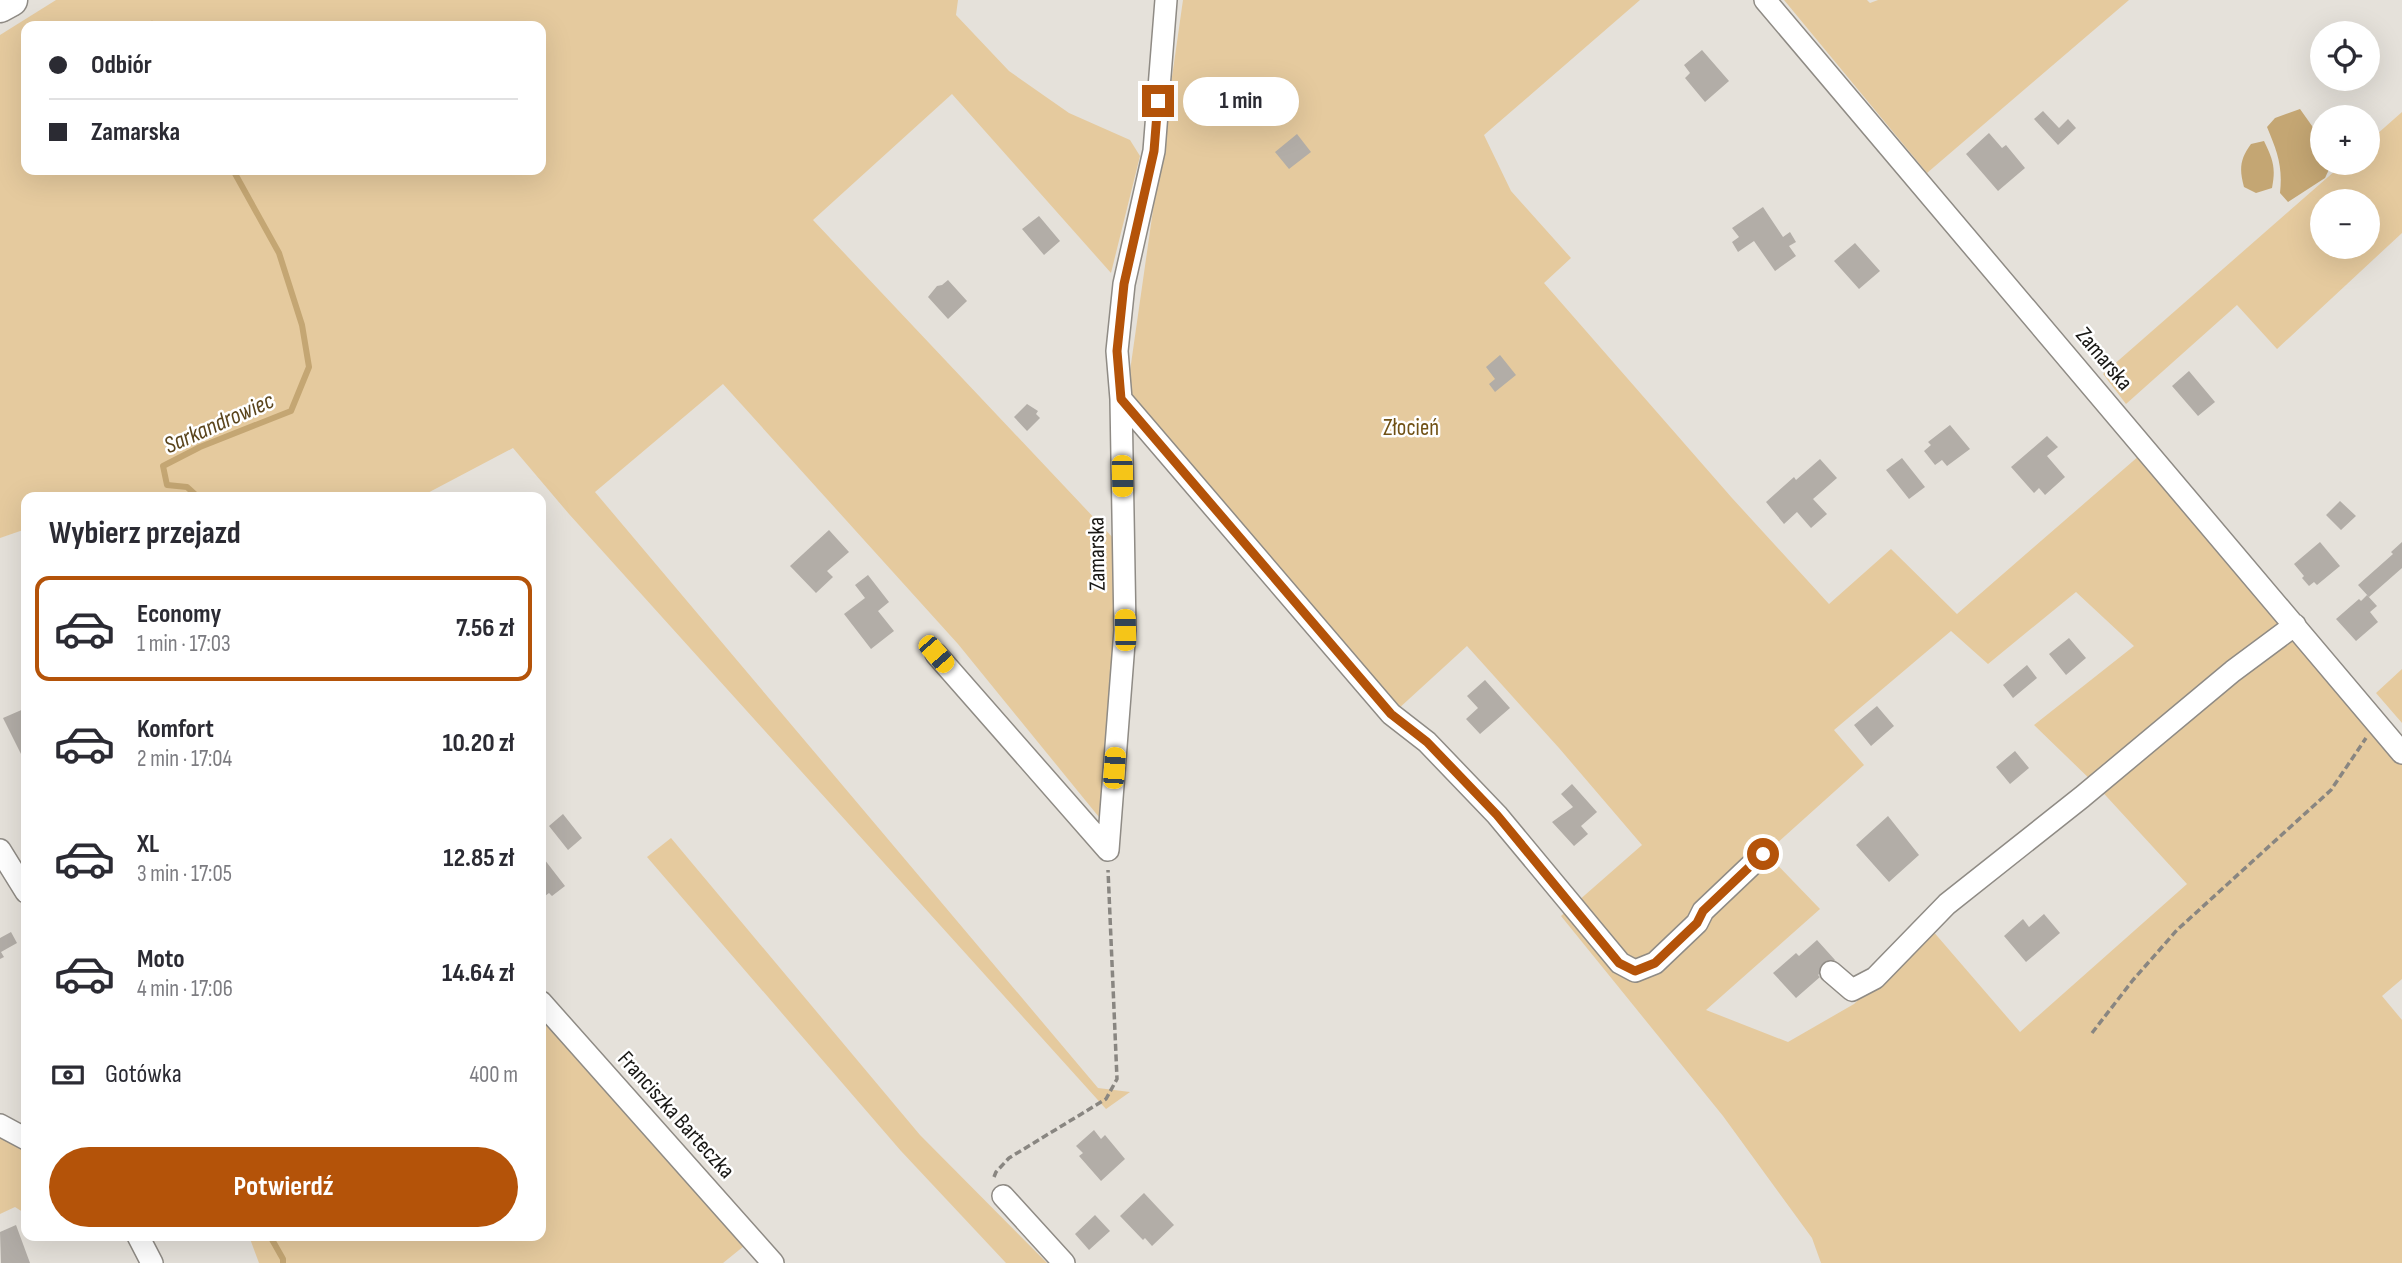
<!DOCTYPE html>
<html lang="pl">
<head>
<meta charset="utf-8">
<style>
	:root { --surface:#fff; --page:#f2f2f3; --text:#2b2b33; --muted:#7c7c81; --line:#e1e1e2; --accent:#b45309 }
	body { margin:0; font-family:"Sofia Sans Condensed",sans-serif; background:var(--page); color:var(--text); height:100vh; display:flex; flex-direction:column; font-size:26px; white-space:nowrap }
	* { box-sizing:border-box; margin:0 }
	p { font-size:23px; color:var(--muted) }
	.icon { flex:none; width:38px; height:38px; fill:none; stroke:currentColor; stroke-width:2; stroke-linecap:round; stroke-linejoin:round }
	.map { position:relative; flex:1; overflow:hidden }
	.side { position:absolute; left:21px; top:492px; width:525px; height:749px; display:flex; flex-direction:column; background:var(--surface); border-radius:14px; box-shadow:0 7px 28px #0002 }
	.side>* { flex:none }
	.hud { position:absolute; left:21px; top:21px; width:525px; height:154px; border-radius:14px; box-shadow:0 7px 28px #0002; display:grid; align-content:center; height:154px; padding:0 28px; background:var(--surface) }
	.tools { position:absolute; left:2310px; top:21px; display:grid; gap:14px }
	.tools a { display:grid; place-items:center; width:70px; height:70px; border-radius:50%; background:var(--surface); box-shadow:0 7px 28px #0002; font-size:35px }
	.end { position:absolute; width:32px; height:32px; margin:-16px; border:9px solid #b45309; background:#fff; box-shadow:0 0 0 4px #fff }
	.from { border-radius:50% }
	.bubble { position:absolute; height:49px; border-radius:24px; background:var(--surface); box-shadow:0 7px 28px #0002; font-size:23px; font-weight:700; line-height:49px; text-align:center }
	.car { position:absolute; width:21px; height:42px; margin:-21px -10px; border-radius:9px; box-shadow:0 0 5px 2px #0007; background:linear-gradient(#f5c518 24%,#345 0 40%,#f5c518 0 76%,#345 0 86%,#f5c518 0) }
	.hud b { display:flex; align-items:center; gap:24px; height:66px; font-size:26px }
	.hud b+b { border-top:2px solid var(--line) }
	.hud i { width:18px; height:18px; background:var(--text) }
	ul { padding:0; list-style:none }
	li { display:flex; align-items:center; gap:21px; height:105px; margin:0 14px 10px; padding:0 14px; border:4px solid transparent; border-radius:14px }
	li div { flex:1 }
	li b { display:block; font-size:26px }
	li em { font-style:normal; font-weight:700 }
	li.on { border-color:var(--accent) }
	li>.icon { width:63px; height:63px; stroke-width:1.5 }
	h2 { padding:0 28px; font-size:32px; line-height:84px }
	.pay { display:flex; align-items:center; gap:18px; height:77px; padding:0 28px; font-size:26px }
	.pay p { margin-inline-start:auto }
	.action { display:flex; gap:14px; margin-top:auto; padding:14px 28px }
	.action a { flex:1; height:80px; border-radius:42px; background:var(--accent); color:#fff; font-size:28px; font-weight:700; line-height:80px; text-align:center }
	.map>svg:first-child { display:block }
	.green { fill:#e5ca9e; fill-rule:evenodd }
	.water { fill:#c4a673 }
	.lines { fill:none; stroke-linecap:round; stroke-linejoin:round }
	.stream { stroke:#c4a673; stroke-width:6 }
	.building { fill:#b2ada7 }
	.minor-casing { stroke:#8f8b85; stroke-width:24 }
	.highway-casing { stroke:#8f8b85; stroke-width:35 }
	.path { stroke:#898681; stroke-width:3.5; stroke-dasharray:7 3.5; stroke-linecap:butt }
	.minor { stroke:#fff; stroke-width:21 }
	.highway { stroke:#fff; stroke-width:32 }
	.route { stroke:#b45309; stroke-width:9 }
	.labels { text-anchor:middle; dominant-baseline:central; stroke-width:5; stroke-linejoin:round; paint-order:stroke }
	.street-label { font-size:23px; fill:#181714; stroke:#fff }
	.park-label { font-size:23px; fill:#705115; stroke:#fff }
	.water-label { font-size:24px; font-style:italic; fill:#5a441c; stroke:#fff }
</style>
</head>
<body>
<div class="map">
<svg width="2402" height="1263" viewBox="0 0 2402 1263">
	<rect width="100%" height="100%" fill="#e5e1da"/>
	<!-- green -->
	<path class="green" d="M 56,0 L 958,0 L 956,15 L 1009,71 L 1069,113 L 1130,140 L 1140,156 L 1111,273 L 952,94 L 813,220 L 1115,540 L 1119,625 L 1103,822 L 958,644 L 723,384 L 595,492 L 1098,1088 L 1130,1092 L 1106,1109 L 569,514 L 513,448 L 420,497 L 26,497 L 26,529 L 0,538 L 0,35 ZM 26,26 L 541,26 L 541,170 L 26,170 Z
		M 1183,0 L 1640,0 L 1484,135 L 1511,191 L 1571,258 L 1544,283 L 1732,498 L 1829,604 L 1891,549 L 1957,614 L 2140,455 L 2402,764 L 2402,979 L 2382,996 L 2402,1020 L 2402,1263 L 1821,1263 L 1812,1238 L 1723,1116 L 1561,916 L 1642,845 L 1559,748 L 1467,646 L 1397,710 L 1126,399 ZM 2076,592 L 2134,646 L 2034,725 L 2096,785 L 2187,884 L 2020,1032 L 1932,930 L 1854,1004 L 1788,1042 L 1706,1010 L 1820,909 L 1766,853 L 1864,765 L 1834,730 L 1951,631 L 1988,664 Z
		M 1784,0 L 1867,0 L 1870,3 L 1878,0 L 2129,0 L 1927,173 Z
		M 2402,112 L 2402,233 L 2277,349 L 2237,305 L 2126,404 L 2103,374 L 2344,163 L 2368,163 L 2368,142 ZM 2368,201 L 2368,247 L 2322,247 L 2322,201 Z
		M 2402,669 L 2402,723 L 2376,693 Z
		M 671,838 L 920,1135 L 1047,1263 L 1006,1263 L 901,1151 L 647,857 Z
		M 541,1017 L 744,1246 L 723,1263 L 259,1263 L 249,1236 L 541,1236 Z
		M 0,1134 L 26,1148 L 26,1214 L 15,1207 L 0,1214 Z"/>
	<!-- water -->
	<path class="water" d="M 2300,109 L 2322,140 L 2322,163 L 2332,163 L 2325,178 L 2288,202 L 2280,193 C 2283,166 2277,151 2267,127 L 2275,118 Z
		M 2264,141 C 2273,160 2276,167 2272,188 L 2256,193 L 2244,187 C 2239,169 2240,159 2251,144 Z"/>
	<g class="lines">
		<!-- stream -->
		<path class="stream" d="M 152,24 L 154,26
			M 198,497 L 187,487 L 167,485 L 163,466 L 200,447 L 291,411 L 309,367 L 302,325 L 279,253 L 233,170
			M 270,1236 L 283,1259 L 283,1263"/>
	</g>
	<!-- building -->
	<path class="building" d="M 1702,50 L 1729,81 L 1705,102 L 1685,78 L 1690,73 L 1684,65 Z
		M 2043,111 L 2059,128 L 2068,119 L 2076,128 L 2058,145 L 2034,119 Z
		M 1989,133 L 2002,148 L 2006,145 L 2025,168 L 1998,191 L 1966,154 Z
		M 1297,134 L 1311,152 L 1289,169 L 1275,152 Z
		M 1763,207 L 1783,237 L 1790,232 L 1796,242 L 1789,246 L 1796,256 L 1775,271 L 1754,241 L 1738,252 L 1732,242 L 1739,237 L 1732,228 Z
		M 1039,216 L 1060,241 L 1044,255 L 1022,229 Z
		M 1855,243 L 1880,271 L 1859,289 L 1834,261 Z
		M 948,280 L 967,301 L 948,319 L 928,297 L 937,286 L 942,285 Z
		M 1500,355 L 1516,375 L 1495,392 L 1489,384 L 1495,379 L 1486,367 Z
		M 2189,371 L 2215,402 L 2198,416 L 2172,386 Z
		M 1027,404 L 1038,411 L 1036,414 L 1040,418 L 1027,431 L 1014,417 Z
		M 1950,425 L 1970,449 L 1947,466 L 1942,460 L 1935,465 L 1924,451 L 1931,445 L 1928,442 Z
		M 2047,436 L 2058,447 L 2047,456 L 2065,477 L 2045,495 L 2039,488 L 2034,493 L 2011,467 Z
		M 1902,458 L 1925,487 L 1909,499 L 1886,470 Z
		M 1820,459 L 1837,478 L 1813,499 L 1827,514 L 1811,528 L 1797,512 L 1784,524 L 1766,502 L 1794,477 L 1796,480 Z
		M 2340,501 L 2356,516 L 2341,530 L 2326,515 Z
		M 829,530 L 849,552 L 827,571 L 833,577 L 816,593 L 790,566 Z
		M 2320,542 L 2340,566 L 2317,585 L 2314,582 L 2309,586 L 2302,578 L 2304,576 L 2294,564 Z
		M 2402,542 L 2402,568 L 2369,597 L 2358,585 L 2393,554 L 2391,552 Z
		M 868,575 L 889,602 L 878,611 L 894,631 L 871,649 L 844,614 L 865,598 L 855,585 Z
		M 2367,595 L 2377,606 L 2370,612 L 2378,622 L 2356,641 L 2336,619 L 2359,599 L 2361,601 Z
		M 2069,638 L 2086,658 L 2066,675 L 2049,654 Z
		M 2027,665 L 2037,678 L 2013,698 L 2003,685 Z
		M 1485,680 L 1510,708 L 1480,734 L 1466,719 L 1478,708 L 1467,696 Z
		M 1877,706 L 1894,726 L 1871,746 L 1854,725 Z
		M 26,708 L 26,759 L 24,760 L 3,718 Z
		M 2015,751 L 2029,768 L 2010,784 L 1996,767 Z
		M 1572,784 L 1597,812 L 1581,826 L 1588,834 L 1574,846 L 1552,822 L 1573,807 L 1561,794 Z
		M 563,814 L 582,838 L 568,850 L 549,826 Z
		M 1888,816 L 1919,855 L 1889,882 L 1856,845 Z
		M 541,855 L 565,886 L 552,896 L 549,893 L 541,899 Z
		M 2044,914 L 2060,933 L 2026,962 L 2004,936 L 2023,919 L 2029,927 Z
		M 11,932 L 17,943 L 1,952 L 4,957 L 0,959 L 0,938 Z
		M 1817,940 L 1835,960 L 1818,975 L 1820,977 L 1796,998 L 1773,973 L 1796,953 L 1799,956 Z
		M 1094,1130 L 1101,1139 L 1105,1135 L 1125,1159 L 1101,1181 L 1079,1156 L 1083,1153 L 1076,1146 Z
		M 1144,1193 L 1174,1225 L 1152,1246 L 1145,1238 L 1143,1240 L 1120,1216 Z
		M 1095,1215 L 1110,1231 L 1089,1250 L 1075,1234 Z
		M 16,1225 L 30,1263 L 1,1263 L 0,1232 Z"/>
	<g class="lines">
		<!-- minor casing -->
		<g class="minor-casing">
			<path id="minor" d="M 1765,0 L 2402,753
				M 1121,399 L 1391,714 L 1427,742 L 1497,815 L 1620,963 L 1635,971 L 1655,963 L 1697,923 L 1703,911 L 1763,854
				M 936,654 L 1108,850
				M 0,850 L 26,892
				M 1108,850 L 1125,630 L 1121,399 L 1117,351 L 1124,284 L 1154,151 L 1166,0
				M 1831,972 L 1852,990 L 1875,978 L 1947,904 L 2082,797 L 2233,671 L 2295,625
				M 541,1002 L 773,1263
				M 0,1125 L 26,1139
				M 1003,1196 L 1064,1263
				M 138,1236 L 152,1263"/>
		</g>
		<!-- highway casing -->
		<g class="highway-casing">
			<path id="highway" d="M 0,6 L 11,0"/>
		</g>
		<!-- path -->
		<path class="path" d="M 2092,1033 L 2133,980 L 2177,930 L 2331,790 L 2366,738
			M 994,1177 L 996,1172 L 1009,1158 L 1106,1099 L 1117,1079 L 1108,870"/>
		<!-- minor -->
		<use href="#minor" class="minor"/>
		<!-- highway -->
		<use href="#highway" class="highway"/>
	</g>
	<g class="lines">
		<!-- route -->
		<path class="route" d="M 1158,101 L 1154,151 L 1124,284 L 1117,351 L 1121,399 L 1391,714 L 1427,742 L 1497,815 L 1619,963 L 1635,971 L 1655,963 L 1697,923 L 1703,911 L 1763,854"/>
	</g>
	<g class="labels">
		<!-- street labels -->
		<g class="street-label">
			<text transform="translate(2104 359) rotate(50)">Zamarska</text>
			<text transform="translate(1097 554) rotate(-91)">Zamarska</text>
			<text transform="translate(676 1115) rotate(48)">Franciszka Barteczka</text>
		</g>
		<!-- park labels -->
		<g class="park-label">
			<text x="1411" y="428">Złocień</text>
		</g>
		<!-- water labels -->
		<g class="water-label">
			<text transform="translate(219 423) rotate(-24)">Sarkandrowiec</text>
		</g>
	</g>
</svg>
<div class="tools">
<a><svg class="icon" aria-label="locate" viewBox="0 0 24 24"><circle cx="12" cy="12" r="6"/><path d="M12 2v4M12 18v4M2 12h4M18 12h4"/></svg></a>
<a>+</a>
<a>−</a>
</div>
<i class="end from" style="left:1763px;top:854px"></i>
<i class="end" style="left:1158px;top:101px"></i>
<div class="bubble" style="left:1183px;top:77px;width:116px">1 min</div>
<i class="car" style="left:1122px;top:476px;rotate:179deg"></i>
<i class="car" style="left:1125px;top:630px;rotate:359deg"></i>
<i class="car" style="left:936px;top:654px;rotate:139deg"></i>
<i class="car" style="left:1114px;top:768px;rotate:4deg"></i>
<div class="hud">
<b><i class="from"></i>Odbiór</b>
<b><i></i>Zamarska</b>
</div>
<section class="side">
<h2>Wybierz przejazd</h2>
<ul>
<li class="on"><svg class="icon" aria-label="car" viewBox="0 0 24 24"><path d="M5 17H2v-5l4-1 3-4h7l3 4 3 1v5h-3M9 17h6M6 11h13"/><circle cx="7" cy="17" r="2"/><circle cx="17" cy="17" r="2"/></svg><div><b>Economy</b><p>1 min · 17:03</p></div><em>7.56 zł</em></li>
<li><svg class="icon" aria-label="car" viewBox="0 0 24 24"><path d="M5 17H2v-5l4-1 3-4h7l3 4 3 1v5h-3M9 17h6M6 11h13"/><circle cx="7" cy="17" r="2"/><circle cx="17" cy="17" r="2"/></svg><div><b>Komfort</b><p>2 min · 17:04</p></div><em>10.20 zł</em></li>
<li><svg class="icon" aria-label="car" viewBox="0 0 24 24"><path d="M5 17H2v-5l4-1 3-4h7l3 4 3 1v5h-3M9 17h6M6 11h13"/><circle cx="7" cy="17" r="2"/><circle cx="17" cy="17" r="2"/></svg><div><b>XL</b><p>3 min · 17:05</p></div><em>12.85 zł</em></li>
<li><svg class="icon" aria-label="car" viewBox="0 0 24 24"><path d="M5 17H2v-5l4-1 3-4h7l3 4 3 1v5h-3M9 17h6M6 11h13"/><circle cx="7" cy="17" r="2"/><circle cx="17" cy="17" r="2"/></svg><div><b>Moto</b><p>4 min · 17:06</p></div><em>14.64 zł</em></li>
</ul>
<div class="pay"><svg class="icon" aria-label="cash" viewBox="0 0 24 24"><path d="M3 7h18v10H3z"/><circle cx="12" cy="12" r="2"/></svg>Gotówka<p>400 m</p></div>
<div class="action"><a>Potwierdź</a></div>
</section>
</div>
</body>
</html>
